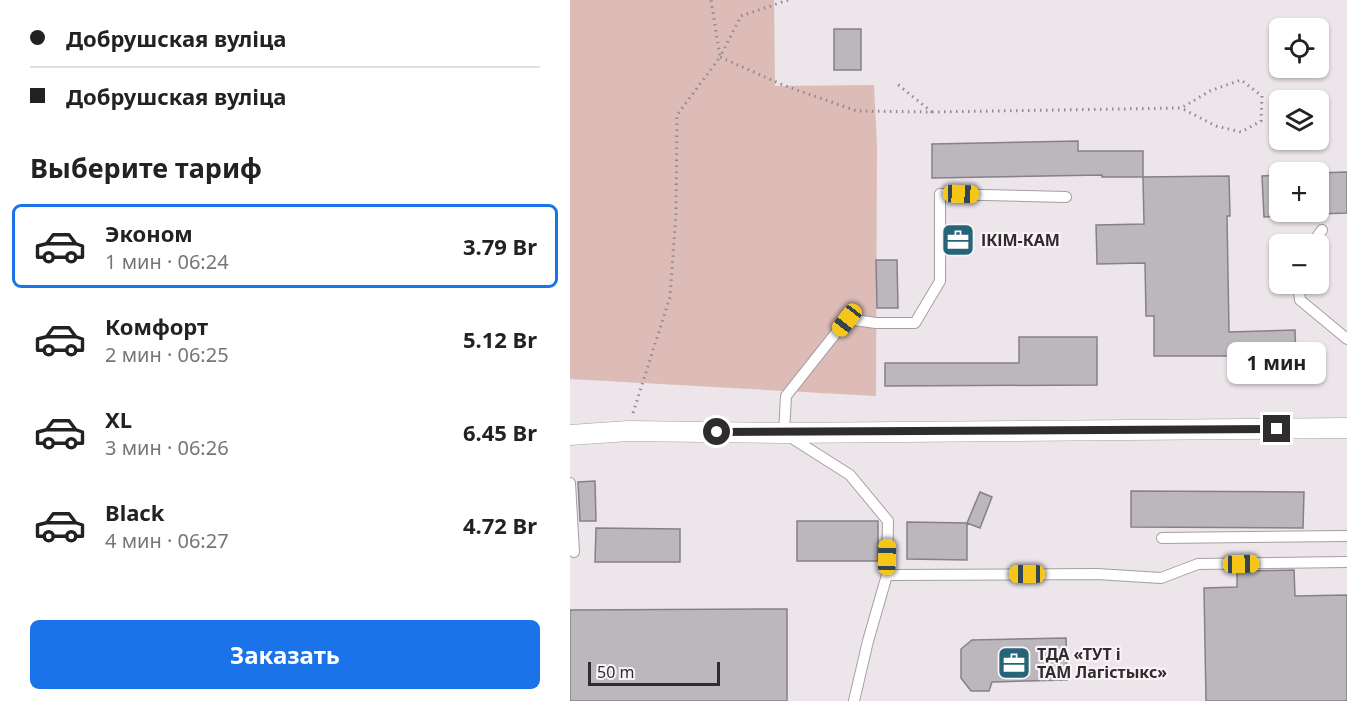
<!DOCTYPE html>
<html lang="ru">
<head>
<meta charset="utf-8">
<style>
	:root { --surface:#fff; --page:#f6f6f6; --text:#222; --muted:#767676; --line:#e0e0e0; --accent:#1a73e8 }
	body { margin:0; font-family:"Noto Sans",sans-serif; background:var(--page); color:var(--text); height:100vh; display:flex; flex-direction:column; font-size:22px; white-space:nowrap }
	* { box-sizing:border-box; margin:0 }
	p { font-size:20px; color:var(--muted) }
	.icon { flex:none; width:33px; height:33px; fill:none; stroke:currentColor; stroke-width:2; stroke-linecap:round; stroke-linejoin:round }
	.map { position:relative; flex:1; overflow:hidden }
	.drawer { display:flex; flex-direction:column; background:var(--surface); width:570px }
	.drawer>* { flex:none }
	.guide { display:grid; align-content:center; height:132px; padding:0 30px; background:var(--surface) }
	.fabs { position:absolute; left:699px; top:18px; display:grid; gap:12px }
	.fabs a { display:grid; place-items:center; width:60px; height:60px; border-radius:9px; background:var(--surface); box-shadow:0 2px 4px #0004; font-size:30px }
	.scale { position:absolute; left:18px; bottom:15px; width:132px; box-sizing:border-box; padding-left:6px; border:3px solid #2f2c2e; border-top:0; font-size:16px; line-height:21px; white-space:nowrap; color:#2f2c2e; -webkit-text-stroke:4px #f9f2f7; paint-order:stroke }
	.end { position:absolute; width:27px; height:27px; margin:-14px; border:8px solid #2f2c2e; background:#fff; box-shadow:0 0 0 3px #fff }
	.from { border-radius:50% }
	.bubble { position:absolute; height:42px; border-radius:9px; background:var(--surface); box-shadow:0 2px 4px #0004; font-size:20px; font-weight:700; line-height:42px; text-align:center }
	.car { position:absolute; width:18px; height:36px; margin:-18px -9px; border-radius:8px; box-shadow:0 0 4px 2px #0007; background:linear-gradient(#f5c518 24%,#345 0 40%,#f5c518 0 76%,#345 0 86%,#f5c518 0) }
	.guide b { display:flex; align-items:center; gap:21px; height:57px; font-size:22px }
	.guide b+b { border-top:2px solid var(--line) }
	.guide i { width:15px; height:15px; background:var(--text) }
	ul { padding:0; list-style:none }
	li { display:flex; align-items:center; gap:18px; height:84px; margin:0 12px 9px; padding:0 18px; border:3px solid transparent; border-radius:9px }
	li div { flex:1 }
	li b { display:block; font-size:22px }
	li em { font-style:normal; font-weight:700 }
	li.on { border-color:var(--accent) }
	li>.icon { width:54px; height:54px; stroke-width:1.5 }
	h2 { padding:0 30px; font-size:27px; line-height:72px }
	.cta { display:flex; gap:12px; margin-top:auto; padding:12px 30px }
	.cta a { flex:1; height:69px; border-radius:9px; background:var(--accent); color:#fff; font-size:24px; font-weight:700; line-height:69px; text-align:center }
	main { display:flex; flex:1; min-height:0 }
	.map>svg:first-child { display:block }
	.green { fill:#ddbbb7 }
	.building { fill:#bbb7bd; stroke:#858187; stroke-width:1.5 }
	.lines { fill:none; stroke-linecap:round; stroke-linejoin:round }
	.lane-casing { stroke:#a59ea3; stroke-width:12 }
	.street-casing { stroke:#a59ea3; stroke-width:21 }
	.path { stroke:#908b8f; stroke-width:3; stroke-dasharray:1.5 4.5; stroke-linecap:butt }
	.lane { stroke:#fff; stroke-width:10 }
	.street { stroke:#fff; stroke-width:20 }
	.route { stroke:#2f2c2e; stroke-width:8 }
	.labels { text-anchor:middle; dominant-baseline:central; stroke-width:4.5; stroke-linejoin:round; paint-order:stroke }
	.poi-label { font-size:16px; font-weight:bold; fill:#2f2c2e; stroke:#f9f2f7; text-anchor:start }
</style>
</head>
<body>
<main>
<section class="drawer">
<div class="guide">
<b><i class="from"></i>Добрушская вуліца</b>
<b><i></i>Добрушская вуліца</b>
</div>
<h2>Выберите тариф</h2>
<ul>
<li class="on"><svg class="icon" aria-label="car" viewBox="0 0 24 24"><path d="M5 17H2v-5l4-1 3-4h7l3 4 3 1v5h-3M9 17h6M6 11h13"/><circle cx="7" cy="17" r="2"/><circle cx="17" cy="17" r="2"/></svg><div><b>Эконом</b><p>1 мин · 06:24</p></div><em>3.79 Br</em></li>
<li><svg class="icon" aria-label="car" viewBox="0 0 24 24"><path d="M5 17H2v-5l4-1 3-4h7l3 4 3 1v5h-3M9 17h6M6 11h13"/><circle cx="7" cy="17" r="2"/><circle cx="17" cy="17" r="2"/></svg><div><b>Комфорт</b><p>2 мин · 06:25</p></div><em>5.12 Br</em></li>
<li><svg class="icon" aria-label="car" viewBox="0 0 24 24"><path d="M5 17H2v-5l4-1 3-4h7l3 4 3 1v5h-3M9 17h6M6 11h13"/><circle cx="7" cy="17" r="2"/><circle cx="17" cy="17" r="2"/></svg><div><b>XL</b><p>3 мин · 06:26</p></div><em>6.45 Br</em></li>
<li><svg class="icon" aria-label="car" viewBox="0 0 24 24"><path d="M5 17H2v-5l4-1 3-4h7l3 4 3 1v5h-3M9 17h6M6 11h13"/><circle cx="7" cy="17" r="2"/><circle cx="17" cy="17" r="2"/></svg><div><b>Black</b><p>4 мин · 06:27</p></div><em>4.72 Br</em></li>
</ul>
<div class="cta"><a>Заказать</a></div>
</section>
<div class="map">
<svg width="777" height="701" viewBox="0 0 777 701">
	<rect width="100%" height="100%" fill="#ece5ea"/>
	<!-- green -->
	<path class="green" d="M 0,0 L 204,0 L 205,86 L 304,85 L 307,145 L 306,396 L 0,379 Z"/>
	<!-- building -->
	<path class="building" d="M 264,29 L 291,29 L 291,70 L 264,70 Z
		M 508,141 L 508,151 L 573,151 L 573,177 L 532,177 L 532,175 L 362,178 L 362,144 Z
		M 777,172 L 777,213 L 748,214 L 748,173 Z
		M 710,175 L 710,216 L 694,217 L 692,176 Z
		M 659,176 L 660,216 L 657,216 L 659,332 L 725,330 L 726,361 L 752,361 L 752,381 L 690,382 L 689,356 L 584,356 L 584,316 L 576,316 L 575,263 L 527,264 L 526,225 L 574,224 L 573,177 Z
		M 306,260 L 327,260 L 328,308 L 307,308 Z
		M 449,337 L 527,337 L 527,385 L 315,386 L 315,363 L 449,363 Z
		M 25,481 L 26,521 L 10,521 L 8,482 Z
		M 561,491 L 734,492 L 733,528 L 561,527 Z
		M 410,492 L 422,497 L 410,528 L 397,523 Z
		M 227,521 L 308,521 L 308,561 L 227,561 Z
		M 337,522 L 397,523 L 397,560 L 337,559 Z
		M 26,528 L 110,529 L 110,562 L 25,562 Z
		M 724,570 L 725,596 L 777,595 L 777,701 L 636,701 L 634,588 L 667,587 L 667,571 Z
		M 217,609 L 217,701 L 0,701 L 0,610 Z
		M 496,638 L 497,680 L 422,682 L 419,691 L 401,691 L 391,678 L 391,649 L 402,640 Z"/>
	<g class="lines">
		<!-- lane casing -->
		<g class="lane-casing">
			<path id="lane" d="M 742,244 L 752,230
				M 728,284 L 730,300 L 777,339
				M 0,483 L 4,552
				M 592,538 L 777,536
				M 317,575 L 527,574 L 591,578 L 628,564 L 777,562
				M 284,701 L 298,641 L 317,575 L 318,521 L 280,475 L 214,433 L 216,396 L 277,319 L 306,323 L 345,323 L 370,281 L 370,194 L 496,197"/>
		</g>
		<!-- street casing -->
		<g class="street-casing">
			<path id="street" d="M 0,435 L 58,431 L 214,433 L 777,428"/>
		</g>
		<!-- path -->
		<path class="path" d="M 218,0 L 171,16 L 150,57 L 213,85 L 287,111 L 362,112 L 326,83
			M 362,112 L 611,108 L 640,91 L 671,80 L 692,96 L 691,121 L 671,132 L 646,126 L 611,108
			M 63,413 L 100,297 L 106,214 L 107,115 L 150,57 L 141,0"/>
		<!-- lane -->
		<use href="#lane" class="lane"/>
		<!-- street -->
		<use href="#street" class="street"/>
	</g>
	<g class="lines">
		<!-- route -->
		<path class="route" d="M 147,432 L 707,429"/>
	</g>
	<!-- icons -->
	<defs>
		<g id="office-square" transform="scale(1.725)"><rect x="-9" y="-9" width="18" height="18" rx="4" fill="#246579" stroke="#f9f2f7"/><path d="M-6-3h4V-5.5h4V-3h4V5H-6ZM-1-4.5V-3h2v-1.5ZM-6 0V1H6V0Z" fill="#fff"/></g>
	</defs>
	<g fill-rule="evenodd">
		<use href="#office-square" x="388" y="240"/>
		<use href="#office-square" x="444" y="663"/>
	</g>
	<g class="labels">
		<!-- poi labels -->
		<g class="poi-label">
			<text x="411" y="240">ІКІМ-КАМ</text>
			<text x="467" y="654">ТДА «ТУТ і<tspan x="467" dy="18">ТАМ Лагістыкс»</tspan></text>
		</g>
	</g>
</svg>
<div class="fabs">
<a><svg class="icon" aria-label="locate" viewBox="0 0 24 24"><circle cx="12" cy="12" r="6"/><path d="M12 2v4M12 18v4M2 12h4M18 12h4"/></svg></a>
<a><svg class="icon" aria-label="layers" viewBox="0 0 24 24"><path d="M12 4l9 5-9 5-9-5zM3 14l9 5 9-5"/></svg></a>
<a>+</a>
<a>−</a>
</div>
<div class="scale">50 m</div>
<i class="end from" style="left:147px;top:432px"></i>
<i class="end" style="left:707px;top:429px"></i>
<div class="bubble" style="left:657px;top:342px;width:99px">1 мин</div>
<i class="car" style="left:391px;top:194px;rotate:92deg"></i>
<i class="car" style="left:277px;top:320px;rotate:218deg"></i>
<i class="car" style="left:317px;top:557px;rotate:1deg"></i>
<i class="car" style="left:671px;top:564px;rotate:89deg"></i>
<i class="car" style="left:457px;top:574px;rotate:270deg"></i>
</div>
</main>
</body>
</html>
